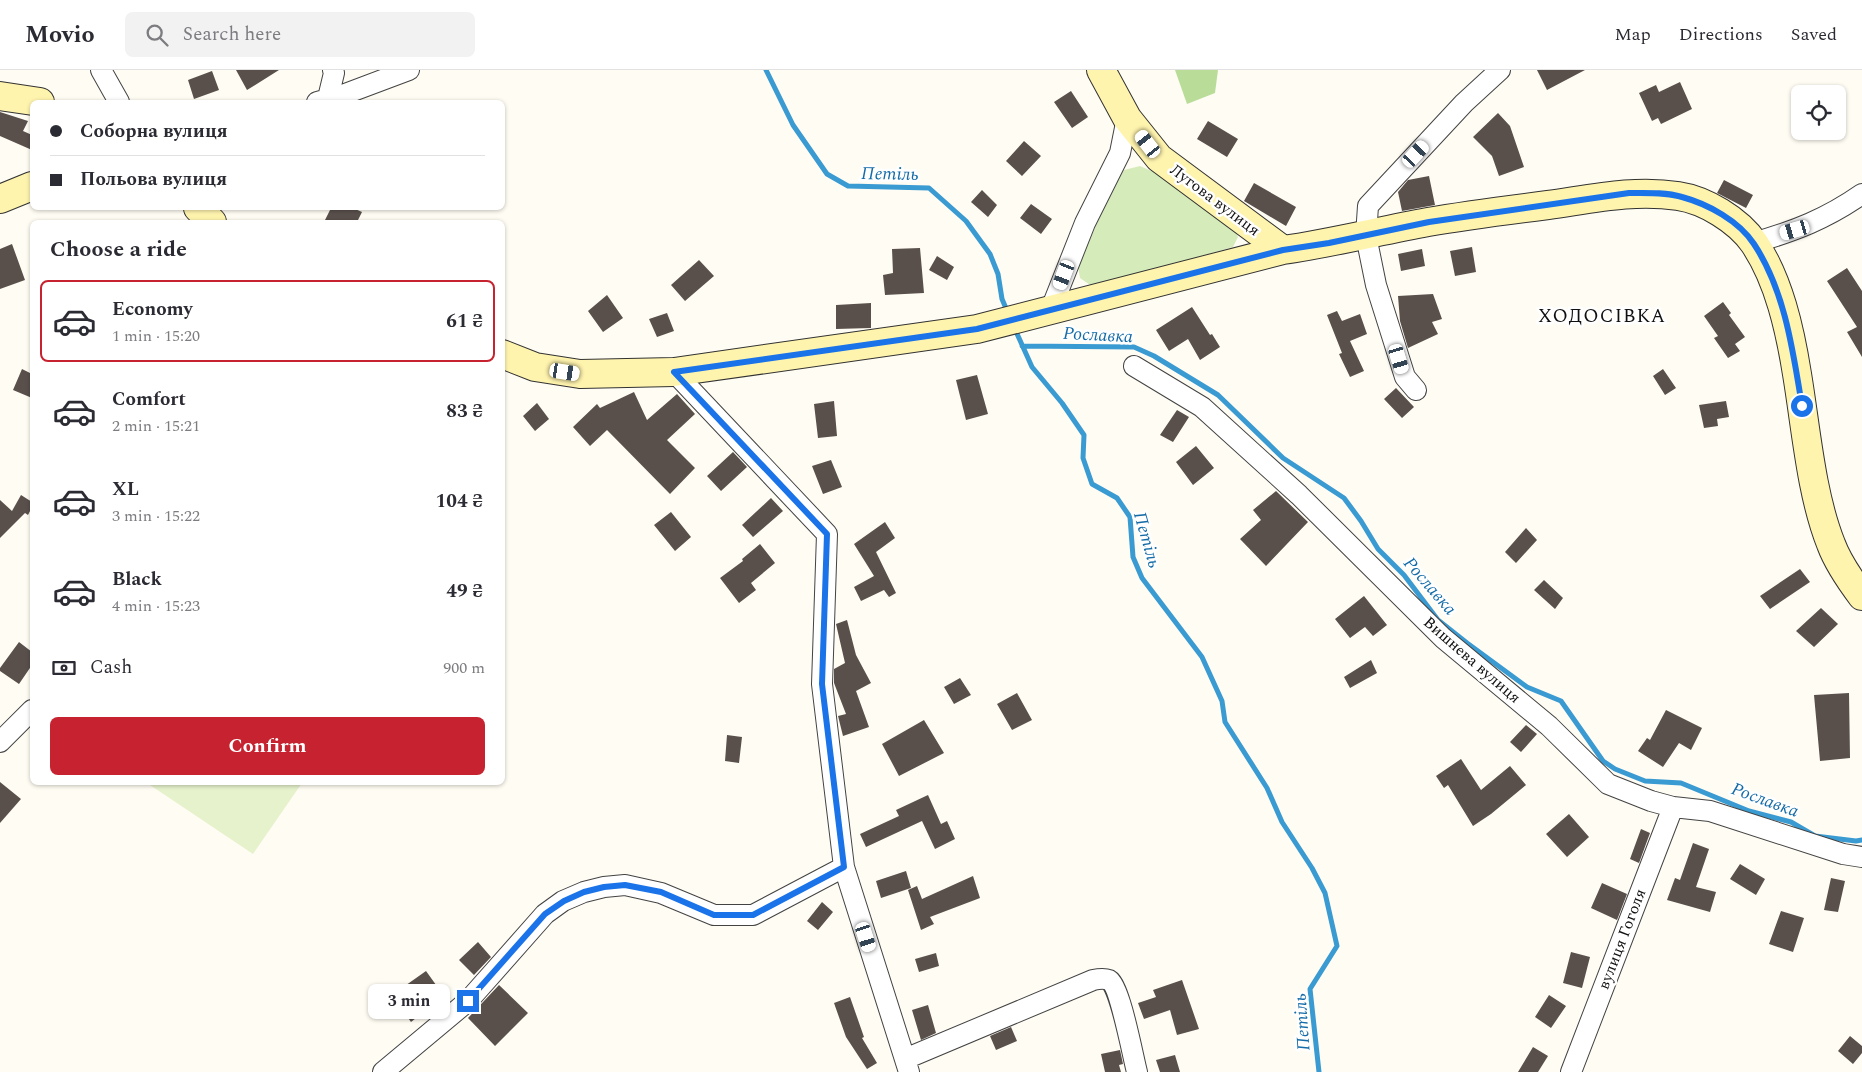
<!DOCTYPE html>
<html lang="en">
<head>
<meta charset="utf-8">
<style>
	:root { --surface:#fff; --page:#f2f2f3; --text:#2b2b33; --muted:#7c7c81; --line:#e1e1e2; --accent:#c6222f }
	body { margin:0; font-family:Spectral,serif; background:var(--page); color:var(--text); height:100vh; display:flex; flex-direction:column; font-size:19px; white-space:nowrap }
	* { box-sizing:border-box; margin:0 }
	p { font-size:16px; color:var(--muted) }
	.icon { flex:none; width:28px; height:28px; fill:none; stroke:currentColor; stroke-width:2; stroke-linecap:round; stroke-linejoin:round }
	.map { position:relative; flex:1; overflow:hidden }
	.details { position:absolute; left:30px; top:150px; width:475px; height:565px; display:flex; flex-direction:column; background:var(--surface); border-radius:8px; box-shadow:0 1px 4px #0004 }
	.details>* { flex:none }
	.guide { position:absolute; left:30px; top:30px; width:475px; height:110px; border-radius:8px; box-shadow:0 1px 4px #0004; display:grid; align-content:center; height:110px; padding:0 20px; background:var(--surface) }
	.buttons { position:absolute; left:1791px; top:15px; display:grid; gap:10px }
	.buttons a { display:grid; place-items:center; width:55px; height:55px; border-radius:8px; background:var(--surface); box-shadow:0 1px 4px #0004; font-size:25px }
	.end { position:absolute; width:22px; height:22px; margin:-11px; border:6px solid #1a73e8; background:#fff; box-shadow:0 0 0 2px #fff }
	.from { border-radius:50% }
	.bubble { position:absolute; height:35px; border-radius:8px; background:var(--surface); box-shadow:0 1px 4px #0004; font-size:16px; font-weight:700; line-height:35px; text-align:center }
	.car { position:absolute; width:15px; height:30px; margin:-15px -8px; border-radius:6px; box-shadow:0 0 4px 1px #0007; background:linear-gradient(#fff 24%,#345 0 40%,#fff 0 76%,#345 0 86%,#fff 0) }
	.guide b { display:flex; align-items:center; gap:18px; height:48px; font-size:19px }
	.guide b+b { border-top:1px solid var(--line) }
	.guide i { width:12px; height:12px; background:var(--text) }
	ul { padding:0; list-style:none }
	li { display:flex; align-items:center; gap:15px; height:82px; margin:0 10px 8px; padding:0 10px; border:2px solid transparent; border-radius:8px }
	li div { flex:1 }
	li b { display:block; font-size:19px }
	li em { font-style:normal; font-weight:700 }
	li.current { border-color:var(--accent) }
	li>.icon { width:45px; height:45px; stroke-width:1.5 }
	h2 { padding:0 20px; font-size:22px; line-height:60px }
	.pay { display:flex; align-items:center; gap:12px; height:55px; padding:0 20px; font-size:19px }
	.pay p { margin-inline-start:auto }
	.cta { display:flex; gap:10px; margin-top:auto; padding:10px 20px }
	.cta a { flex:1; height:58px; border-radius:8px; background:var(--accent); color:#fff; font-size:20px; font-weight:700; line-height:58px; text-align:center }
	header { display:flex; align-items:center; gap:30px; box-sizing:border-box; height:70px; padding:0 25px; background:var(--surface); border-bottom:1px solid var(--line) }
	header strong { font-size:24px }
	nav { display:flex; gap:28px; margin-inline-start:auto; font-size:18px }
	.search { width:350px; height:45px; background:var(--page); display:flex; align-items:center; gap:12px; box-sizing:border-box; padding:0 18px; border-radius:8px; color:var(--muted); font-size:19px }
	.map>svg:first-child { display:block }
	.green { fill:#d5ecba }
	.forest { fill:#b9dd99 }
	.pitch { fill:#e6f2cc }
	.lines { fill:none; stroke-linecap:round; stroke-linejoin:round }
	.stream { stroke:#3a9ad2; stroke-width:5 }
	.building { fill:#59504c }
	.street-casing { stroke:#434343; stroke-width:22 }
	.secondary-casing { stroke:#323232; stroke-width:30 }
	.street { stroke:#fff; stroke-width:20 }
	.secondary { stroke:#fff4ae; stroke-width:28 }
	.route { stroke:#1a73e8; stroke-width:6 }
	.labels { text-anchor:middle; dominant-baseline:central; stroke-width:5; stroke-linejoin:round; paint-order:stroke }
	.street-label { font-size:16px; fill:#101010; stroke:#fff }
	.water-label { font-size:18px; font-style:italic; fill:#146ba7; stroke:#fff }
	.quarter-label { font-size:19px; letter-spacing:1px; fill:#101010; stroke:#fff }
</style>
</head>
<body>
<header>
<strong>Movio</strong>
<div class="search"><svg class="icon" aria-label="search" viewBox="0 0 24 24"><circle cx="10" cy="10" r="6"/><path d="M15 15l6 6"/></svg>Search here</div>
<nav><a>Map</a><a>Directions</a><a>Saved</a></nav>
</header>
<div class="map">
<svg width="1862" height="1002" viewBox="0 0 1862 1002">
	<rect width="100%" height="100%" fill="#fffcf3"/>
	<!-- green -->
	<path class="green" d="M 1140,96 L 1156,103 L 1235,159 L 1238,167 L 1233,177 L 1093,217 L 1080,208 L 1078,196 L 1120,101 Z"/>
	<!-- forest -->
	<path class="forest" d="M 1175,0 L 1218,0 L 1215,23 L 1187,34 Z"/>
	<!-- pitch -->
	<path class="pitch" d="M 147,713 L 302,713 L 253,784 Z"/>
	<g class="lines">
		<!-- stream -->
		<path class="stream" d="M 766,0 L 793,55 L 827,104 L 848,116 L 929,118 L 966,151 L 990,184 L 998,204 L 1002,229 L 1008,243
			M 1014,257 L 1032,297 L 1062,333 L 1084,365 L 1083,388 L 1092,414 L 1117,428 L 1130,447 L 1133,487 L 1142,508 L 1202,587 L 1222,631 L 1225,652 L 1267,718 L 1282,752 L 1312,798 L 1325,823 L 1337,876 L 1310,919 L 1319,1002
			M 1022,276 L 1134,277 L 1154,286 L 1218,325 L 1283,388 L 1344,428 L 1361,451 L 1378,479 L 1404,505 L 1438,550 L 1467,573 L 1527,617 L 1561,631 L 1603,691 L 1615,699 L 1645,711 L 1681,713 L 1749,741 L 1791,752 L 1815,766 L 1856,771 L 1862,770"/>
	</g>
	<!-- building -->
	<path class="building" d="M 236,0 L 279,0 L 247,20 Z
		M 1537,0 L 1585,0 L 1547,20 Z
		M 212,1 L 219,20 L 194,29 L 188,10 Z
		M 1680,12 L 1692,39 L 1661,54 L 1658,48 L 1652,51 L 1639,23 L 1656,15 L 1659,22 Z
		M 1071,21 L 1088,47 L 1072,58 L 1054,32 Z
		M 0,42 L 28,51 L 23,61 L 32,65 L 32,80 L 0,66 Z
		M 1498,43 L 1510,56 L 1524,97 L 1499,106 L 1492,86 L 1473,67 Z
		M 1208,51 L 1238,69 L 1227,87 L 1197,69 Z
		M 1024,71 L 1041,86 L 1022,106 L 1006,91 Z
		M 1429,106 L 1435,135 L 1402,141 L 1398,122 L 1408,110 Z
		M 1724,110 L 1753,125 L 1746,138 L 1717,123 Z
		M 1254,113 L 1296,137 L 1286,156 L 1244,131 Z
		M 982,120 L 997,135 L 988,147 L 971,132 Z
		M 1031,134 L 1052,149 L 1041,164 L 1020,148 Z
		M 331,138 L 353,138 L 362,142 L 357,152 L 324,152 Z
		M 12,174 L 25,210 L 0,219 L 0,179 Z
		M 1472,177 L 1476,202 L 1455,206 L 1450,181 Z
		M 920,178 L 924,223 L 885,225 L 883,205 L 893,203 L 892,179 Z
		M 1422,179 L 1425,196 L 1401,201 L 1398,184 Z
		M 937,186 L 954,197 L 947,210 L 929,200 Z
		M 699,190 L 714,206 L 685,231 L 671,215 Z
		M 1847,198 L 1862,221 L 1862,287 L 1847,262 L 1857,257 L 1827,211 Z
		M 1433,224 L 1442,249 L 1432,252 L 1438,264 L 1408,278 L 1400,251 L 1398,226 Z
		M 607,225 L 623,248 L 603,262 L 588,241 Z
		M 1723,232 L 1731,243 L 1729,245 L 1745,267 L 1735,274 L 1740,281 L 1728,288 L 1714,268 L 1718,266 L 1704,246 Z
		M 871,233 L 871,258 L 836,259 L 836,235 Z
		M 1192,237 L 1210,265 L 1212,264 L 1220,277 L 1200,290 L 1188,269 L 1169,281 L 1156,260 Z
		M 1337,241 L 1342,251 L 1360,244 L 1367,264 L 1350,271 L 1364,301 L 1350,307 L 1339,284 L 1342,283 L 1327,245 Z
		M 667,243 L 674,261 L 657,267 L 649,249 Z
		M 22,299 L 32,304 L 32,328 L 13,320 Z
		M 1663,299 L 1676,318 L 1665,325 L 1653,306 Z
		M 977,305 L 988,344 L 966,350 L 956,310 Z
		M 1396,318 L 1414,337 L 1402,348 L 1384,329 Z
		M 634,322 L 647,350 L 677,324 L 695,344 L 667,370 L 695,398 L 670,424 L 607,360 L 590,376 L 573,357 L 597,334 L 600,338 Z
		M 834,331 L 837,366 L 818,368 L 814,334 Z
		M 1726,331 L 1729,347 L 1717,349 L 1718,356 L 1704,358 L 1699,335 Z
		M 537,333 L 549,349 L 535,361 L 523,346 Z
		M 1177,340 L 1189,347 L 1173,372 L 1160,365 Z
		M 1196,376 L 1214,398 L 1193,415 L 1176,392 Z
		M 733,382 L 747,397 L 721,421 L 707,406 Z
		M 831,390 L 842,417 L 823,424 L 812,396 Z
		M 1276,421 L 1308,452 L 1266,496 L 1240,469 L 1261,450 L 1253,440 Z
		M 21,425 L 32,432 L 32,437 L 28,445 L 25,443 L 0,468 L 0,430 L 12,441 Z
		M 771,428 L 783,441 L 753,467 L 742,455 Z
		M 671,442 L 691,467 L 675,481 L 654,455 Z
		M 885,452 L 895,468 L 876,482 L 896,523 L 889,527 L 884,520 L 861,531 L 854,517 L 874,506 L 854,474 Z
		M 1526,458 L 1537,470 L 1516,493 L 1505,482 Z
		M 760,474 L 775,493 L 751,513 L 756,520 L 739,533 L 720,508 L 743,491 L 742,489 Z
		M 1800,499 L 1810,512 L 1770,539 L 1760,526 Z
		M 1544,510 L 1563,528 L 1555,539 L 1534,520 Z
		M 1364,526 L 1387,555 L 1373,566 L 1365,557 L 1350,568 L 1335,549 Z
		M 1821,538 L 1838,554 L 1814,577 L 1796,561 Z
		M 847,550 L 856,585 L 871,613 L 856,621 L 869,657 L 843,666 L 838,646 L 846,644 L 834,613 L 834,599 L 845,593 L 836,554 Z
		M 19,572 L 32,582 L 32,595 L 19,614 L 0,601 L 0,598 Z
		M 1371,590 L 1377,603 L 1350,618 L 1344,607 Z
		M 960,608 L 971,625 L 954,634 L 944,617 Z
		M 1017,623 L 1032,650 L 1012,660 L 997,634 Z
		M 1849,623 L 1850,688 L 1820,691 L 1814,625 Z
		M 1666,640 L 1702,658 L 1691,680 L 1679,673 L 1663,697 L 1638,681 L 1647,668 L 1650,670 Z
		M 924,650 L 944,683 L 899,706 L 882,674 Z
		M 1526,655 L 1537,664 L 1521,682 L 1510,672 Z
		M 727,665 L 742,667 L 739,693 L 725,691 Z
		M 1461,689 L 1481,720 L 1510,696 L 1526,715 L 1491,744 L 1473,756 L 1448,715 L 1444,718 L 1436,706 Z
		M 0,712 L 21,729 L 0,753 Z
		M 928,725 L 941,754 L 947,751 L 955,769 L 935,779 L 922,751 L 866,777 L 860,764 L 899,746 L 896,740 Z
		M 1569,744 L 1589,767 L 1567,787 L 1546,764 Z
		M 1641,759 L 1650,763 L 1639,793 L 1630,789 Z
		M 1693,773 L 1709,779 L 1696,817 L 1716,822 L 1710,842 L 1667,830 L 1675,808 L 1680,810 Z
		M 1740,794 L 1765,809 L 1756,825 L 1730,809 Z
		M 906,801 L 911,818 L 881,828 L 876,811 Z
		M 973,806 L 980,828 L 930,847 L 934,854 L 921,860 L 908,820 L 917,816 L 922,829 Z
		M 1831,808 L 1845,811 L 1838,842 L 1824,840 Z
		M 1602,813 L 1627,824 L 1617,850 L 1591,838 Z
		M 822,832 L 833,842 L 818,860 L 807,851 Z
		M 1781,841 L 1804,848 L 1793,882 L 1769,874 Z
		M 478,872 L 491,887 L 474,905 L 459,890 Z
		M 1571,882 L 1590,887 L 1582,918 L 1563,913 Z
		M 936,883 L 939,896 L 919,902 L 915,889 Z
		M 426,901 L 444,926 L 411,952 L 392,925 Z
		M 1182,910 L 1199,959 L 1177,965 L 1170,940 L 1144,949 L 1138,933 L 1156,927 L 1153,920 Z
		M 499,915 L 528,943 L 495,976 L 468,948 Z
		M 1549,925 L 1566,936 L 1551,958 L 1535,947 Z
		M 850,927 L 864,967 L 862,968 L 877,993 L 867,999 L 846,967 L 834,933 Z
		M 928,935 L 936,963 L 921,970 L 912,940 Z
		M 1011,957 L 1017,971 L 996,980 L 990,966 Z
		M 1850,966 L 1862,976 L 1862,983 L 1853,994 L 1838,981 Z
		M 1533,977 L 1548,986 L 1538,1002 L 1518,1002 Z
		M 1120,980 L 1123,994 L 1119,995 L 1121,1002 L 1105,1002 L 1101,984 Z
		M 1175,985 L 1180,1002 L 1160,1002 L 1156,990 Z"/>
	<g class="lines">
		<!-- street casing -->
		<g class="street-casing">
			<path id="street" d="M 101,0 L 119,32
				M 328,28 L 334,3 L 333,0
				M 317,32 L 345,24 L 409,0
				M 1753,173 C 1795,161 1826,149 1862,124
				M 1051,239 L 1085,153 L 1120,83 L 1127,48
				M 1134,296 L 1202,337 L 1299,425 L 1443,568 L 1549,656 L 1608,714 L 1651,731 L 1673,737 L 1710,741 L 1843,784 L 1862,787
				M 674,302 L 827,464 L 822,614 L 844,797 L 909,1002
				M 1416,320 L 1405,307 L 1376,215 L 1366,166 L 1368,136 L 1464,33 L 1500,0
				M 0,672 L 32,640
				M 905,989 L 1093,910 C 1098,909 1104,908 1109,910 C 1120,916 1133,987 1137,1002
				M 383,1002 L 468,931 L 545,844 L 563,831 L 584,822 L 604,817 L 625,815 L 661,823 L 714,845 L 753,845 L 844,797
				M 1571,1002 L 1673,737"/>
		</g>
		<!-- secondary casing -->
		<g class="secondary-casing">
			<path id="secondary" d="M 1101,0 L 1127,48 L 1159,88 L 1283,180
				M 0,26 L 40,32
				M 0,129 L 32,116
				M 198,138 L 212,152
				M 502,284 L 535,297 L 580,304 L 674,302 L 977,259 L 1283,180 C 1332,173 1379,161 1428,152 C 1468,145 1508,140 1548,135 C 1591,129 1634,119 1678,126 C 1705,130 1738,150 1754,173 C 1779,210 1790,260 1797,304 C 1806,358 1811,424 1831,474 C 1838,493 1850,510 1862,526"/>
		</g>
		<!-- street -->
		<use href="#street" class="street"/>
		<!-- secondary -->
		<use href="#secondary" class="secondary"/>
	</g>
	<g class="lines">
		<!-- route -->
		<path class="route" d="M 468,931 L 545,844 L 564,831 L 584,822 L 604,817 L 625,815 L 661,822 L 714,845 L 753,845 L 844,797 L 822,614 L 827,464 L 674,302 L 977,259 L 1283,180 L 1329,173 L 1429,152 L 1629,123 C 1646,123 1665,122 1682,127 C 1708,134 1739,151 1754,174 C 1785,221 1793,281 1802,336"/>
	</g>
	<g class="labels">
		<!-- street labels -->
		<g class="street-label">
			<text transform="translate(1215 130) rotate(37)">Лугова вулиця</text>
			<text transform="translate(1472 590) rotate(41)">Вишнева вулиця</text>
			<text transform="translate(1622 869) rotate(-69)">вулиця Гоголя</text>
		</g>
		<!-- water labels -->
		<g class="water-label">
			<text transform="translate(890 104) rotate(1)">Петіль</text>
			<text transform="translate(1098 265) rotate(3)">Рославка</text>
			<text transform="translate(1147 470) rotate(74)">Петіль</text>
			<text transform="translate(1430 516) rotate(49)">Рославка</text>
			<text transform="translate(1765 730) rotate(20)">Рославка</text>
			<text transform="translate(1302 952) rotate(-94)">Петіль</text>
		</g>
		<!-- quarter labels -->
		<g class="quarter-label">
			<text x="1602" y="246">ХОДОСІВКА</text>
		</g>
	</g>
</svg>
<div class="buttons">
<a><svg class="icon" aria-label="locate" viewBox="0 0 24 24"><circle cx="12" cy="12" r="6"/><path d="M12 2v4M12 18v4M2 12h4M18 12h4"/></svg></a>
</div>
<i class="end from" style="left:1802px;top:336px"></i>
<i class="end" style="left:468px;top:931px"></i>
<div class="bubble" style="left:368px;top:914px;width:82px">3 min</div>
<i class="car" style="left:1148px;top:74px;rotate:322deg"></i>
<i class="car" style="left:1416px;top:84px;rotate:43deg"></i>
<i class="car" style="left:1795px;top:160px;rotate:254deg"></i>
<i class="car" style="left:1064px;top:205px;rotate:201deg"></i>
<i class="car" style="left:1399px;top:289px;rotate:163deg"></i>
<i class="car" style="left:565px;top:302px;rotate:99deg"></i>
<i class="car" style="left:866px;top:867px;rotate:162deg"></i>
<div class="guide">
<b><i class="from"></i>Соборна вулиця</b>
<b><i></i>Польова вулиця</b>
</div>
<section class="details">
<h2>Choose a ride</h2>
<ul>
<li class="current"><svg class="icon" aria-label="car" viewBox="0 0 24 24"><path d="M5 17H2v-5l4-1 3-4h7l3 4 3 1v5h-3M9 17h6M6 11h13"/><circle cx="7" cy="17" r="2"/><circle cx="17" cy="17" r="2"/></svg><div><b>Economy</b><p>1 min · 15:20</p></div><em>61 ₴</em></li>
<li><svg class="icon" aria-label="car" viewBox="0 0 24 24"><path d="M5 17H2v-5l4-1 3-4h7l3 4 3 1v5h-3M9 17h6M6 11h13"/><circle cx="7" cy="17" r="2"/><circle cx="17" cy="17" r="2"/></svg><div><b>Comfort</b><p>2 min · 15:21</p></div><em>83 ₴</em></li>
<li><svg class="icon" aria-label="car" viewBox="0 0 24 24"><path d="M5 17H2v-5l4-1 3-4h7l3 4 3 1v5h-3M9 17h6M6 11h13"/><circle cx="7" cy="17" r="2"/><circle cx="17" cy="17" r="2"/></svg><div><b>XL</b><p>3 min · 15:22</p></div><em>104 ₴</em></li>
<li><svg class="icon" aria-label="car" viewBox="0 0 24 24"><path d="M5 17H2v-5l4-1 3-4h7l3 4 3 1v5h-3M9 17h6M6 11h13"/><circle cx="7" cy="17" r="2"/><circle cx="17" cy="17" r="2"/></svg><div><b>Black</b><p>4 min · 15:23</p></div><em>49 ₴</em></li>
</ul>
<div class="pay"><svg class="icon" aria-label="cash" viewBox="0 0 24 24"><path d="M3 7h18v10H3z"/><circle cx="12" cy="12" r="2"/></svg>Cash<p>900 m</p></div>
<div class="cta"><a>Confirm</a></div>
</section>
</div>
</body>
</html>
